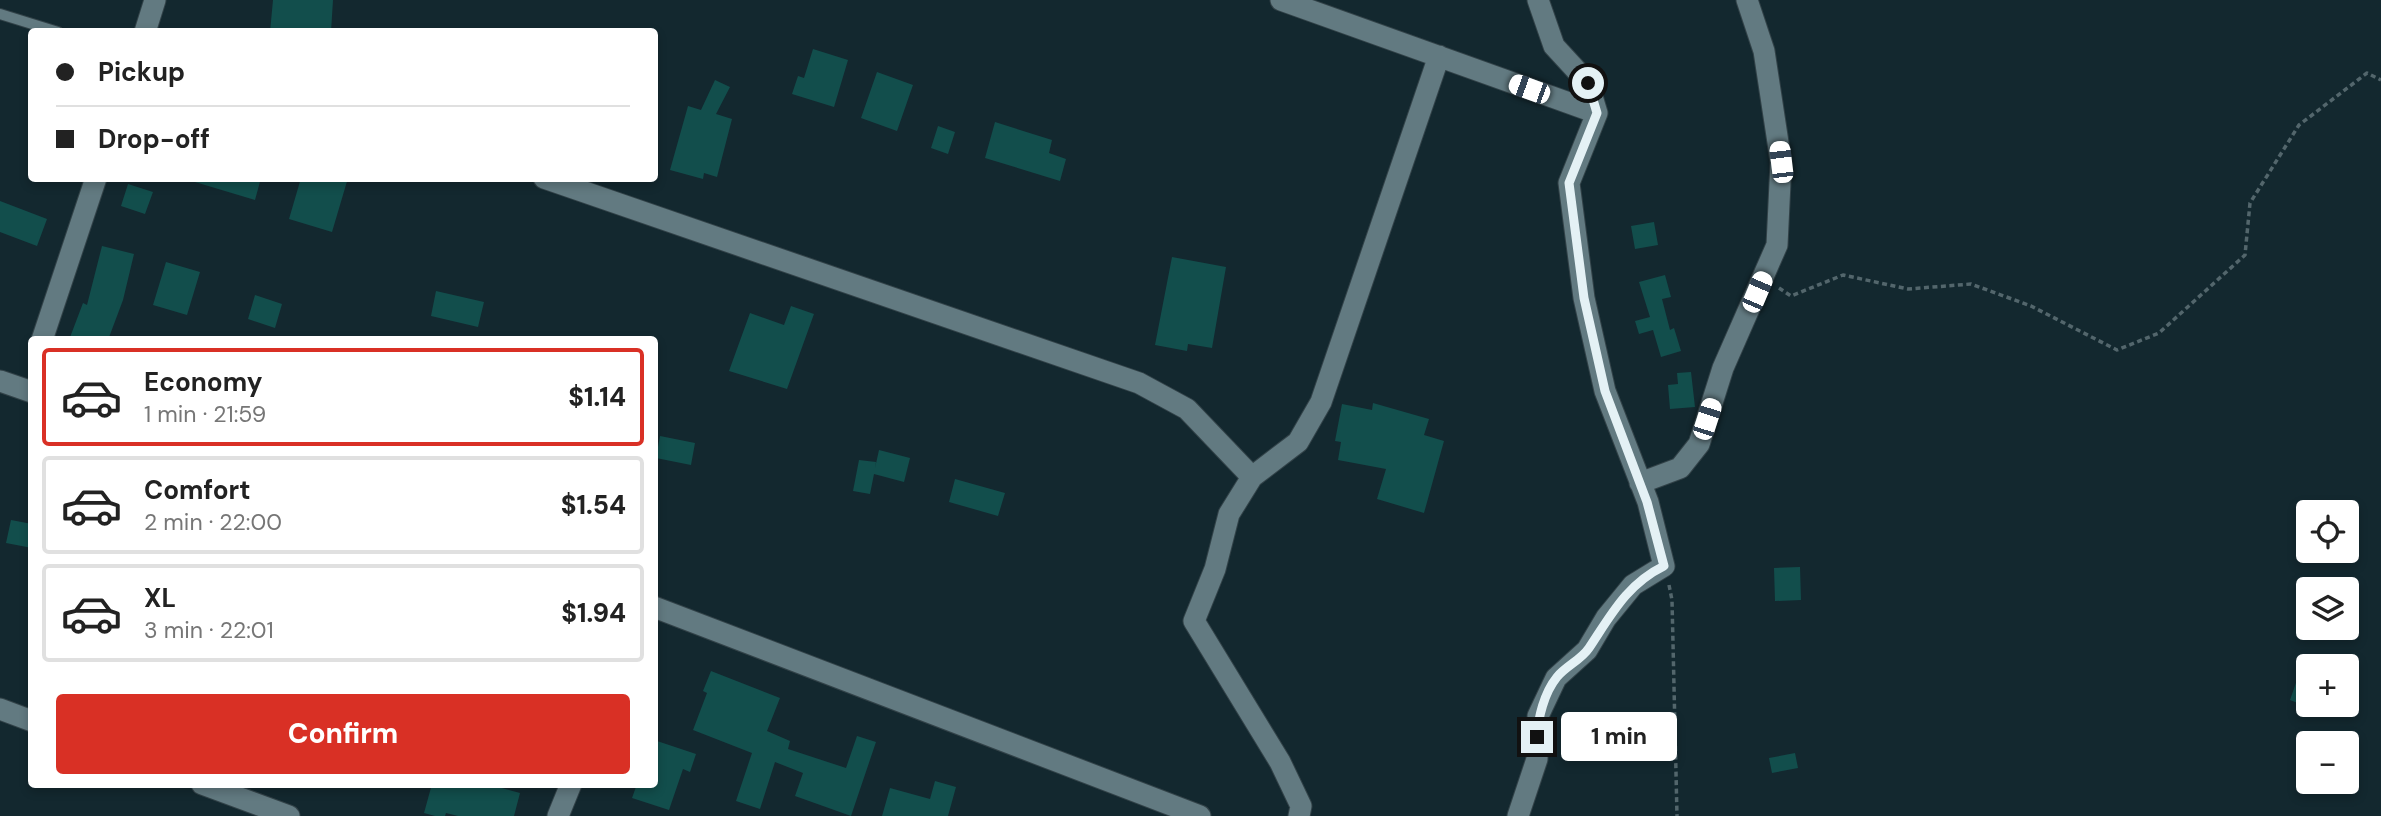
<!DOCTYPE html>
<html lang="en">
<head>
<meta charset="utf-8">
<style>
	:root { --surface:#fff; --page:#f2f2f2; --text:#222; --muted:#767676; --line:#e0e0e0; --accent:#d93025 }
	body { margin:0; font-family:"DM Sans",sans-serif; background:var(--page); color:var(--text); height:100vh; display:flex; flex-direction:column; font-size:26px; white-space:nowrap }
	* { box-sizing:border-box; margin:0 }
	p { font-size:23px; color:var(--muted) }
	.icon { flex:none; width:38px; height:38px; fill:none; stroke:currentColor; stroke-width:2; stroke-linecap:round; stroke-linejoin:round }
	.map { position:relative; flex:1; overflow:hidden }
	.side { position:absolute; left:28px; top:336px; width:630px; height:452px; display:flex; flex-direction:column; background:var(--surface); border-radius:7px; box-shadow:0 4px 10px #0003 }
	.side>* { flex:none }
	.hud { position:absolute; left:28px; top:28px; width:630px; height:154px; border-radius:7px; box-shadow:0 4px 10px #0003; display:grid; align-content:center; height:154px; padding:0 28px; background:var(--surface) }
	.fabs { position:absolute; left:2296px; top:500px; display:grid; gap:14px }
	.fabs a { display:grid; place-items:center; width:63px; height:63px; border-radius:7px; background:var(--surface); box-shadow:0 4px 10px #0003; font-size:35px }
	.end { position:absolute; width:32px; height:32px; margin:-16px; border:9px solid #e4f1f5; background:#111; box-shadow:0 0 0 4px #111 }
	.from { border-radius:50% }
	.bubble { position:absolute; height:49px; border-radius:7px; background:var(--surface); box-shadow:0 4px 10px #0003; font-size:23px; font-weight:800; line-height:49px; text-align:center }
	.car { position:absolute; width:21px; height:42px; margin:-21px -10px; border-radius:9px; box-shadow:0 0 5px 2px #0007; background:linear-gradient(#fff 24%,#345 0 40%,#fff 0 76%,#345 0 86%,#fff 0) }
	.hud b { display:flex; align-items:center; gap:24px; height:66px; font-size:26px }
	.hud b+b { border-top:2px solid var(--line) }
	.hud i { width:18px; height:18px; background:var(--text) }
	ul { padding:12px 0 0; list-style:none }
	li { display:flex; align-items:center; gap:21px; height:98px; margin:0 14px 10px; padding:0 14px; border:4px solid var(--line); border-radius:7px }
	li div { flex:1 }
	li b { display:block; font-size:26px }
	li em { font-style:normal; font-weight:800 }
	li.current { border-color:var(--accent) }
	li>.icon { width:63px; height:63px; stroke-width:1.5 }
	.cta { display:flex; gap:14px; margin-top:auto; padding:14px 28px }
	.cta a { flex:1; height:80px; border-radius:7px; background:var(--accent); color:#fff; font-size:28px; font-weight:800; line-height:80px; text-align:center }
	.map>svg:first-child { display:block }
	.building { fill:#124e4c }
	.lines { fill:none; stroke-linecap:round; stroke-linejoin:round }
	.lane-casing { stroke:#324248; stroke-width:12 }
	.street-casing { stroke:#324248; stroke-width:23 }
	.path { stroke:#53666c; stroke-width:3.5; stroke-dasharray:5 3.5; stroke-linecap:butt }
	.lane { stroke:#627a81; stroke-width:10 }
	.street { stroke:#627a81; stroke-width:21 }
	.route { stroke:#e4f1f5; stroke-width:9 }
</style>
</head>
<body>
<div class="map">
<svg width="2381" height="816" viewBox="0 0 2381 816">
	<rect width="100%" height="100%" fill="#13282f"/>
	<!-- building -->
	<path class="building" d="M 273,0 L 333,0 L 331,32 L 270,32 Z
		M 813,49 L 848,60 L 834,107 L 792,94 L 798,76 L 804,78 Z
		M 877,72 L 913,85 L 897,131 L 861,118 Z
		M 715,80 L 730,87 L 716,114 L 732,119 L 717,177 L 704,173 L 703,179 L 670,170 L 688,106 L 701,110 Z
		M 995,122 L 1052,140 L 1049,153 L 1066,159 L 1060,181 L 985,158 Z
		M 938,126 L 955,132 L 948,154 L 931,148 Z
		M 196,178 L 261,178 L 255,200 L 195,182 Z
		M 301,178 L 348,178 L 332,232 L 289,219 Z
		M 128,184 L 153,192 L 145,214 L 121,206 Z
		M 0,201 L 47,219 L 37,246 L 0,232 Z
		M 1654,222 L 1658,245 L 1635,249 L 1631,226 Z
		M 102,246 L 134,254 L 123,300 L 108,340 L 69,340 L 83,303 L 87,305 Z
		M 1172,257 L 1226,267 L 1212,348 L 1188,344 L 1187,351 L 1155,345 Z
		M 166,262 L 200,272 L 187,315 L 153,305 Z
		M 1665,275 L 1671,297 L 1662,299 L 1670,330 L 1674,328 L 1681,351 L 1661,357 L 1653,330 L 1639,334 L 1635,321 L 1650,317 L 1639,282 Z
		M 436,291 L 484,302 L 478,327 L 431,316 Z
		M 255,295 L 282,304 L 275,328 L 248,319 Z
		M 791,306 L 814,314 L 787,389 L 729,371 L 750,313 L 784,325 Z
		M 1691,372 L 1695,407 L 1670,409 L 1668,385 L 1678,384 L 1677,373 Z
		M 1373,403 L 1429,419 L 1424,435 L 1444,441 L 1424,513 L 1377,499 L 1386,469 L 1338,460 L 1341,442 L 1335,441 L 1342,404 L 1372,410 Z
		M 660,436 L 695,443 L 691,465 L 656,458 Z
		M 879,450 L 910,458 L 904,482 L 874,474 L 870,494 L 853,491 L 859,460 L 876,462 L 875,468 Z
		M 955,479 L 1005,493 L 998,516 L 949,502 Z
		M 11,520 L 32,524 L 32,548 L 6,543 Z
		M 1800,567 L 1801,600 L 1775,601 L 1774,568 Z
		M 2306,654 L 2308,654 L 2308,707 L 2290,700 Z
		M 711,671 L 780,698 L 767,731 L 790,741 L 788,749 L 846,768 L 857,736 L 876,742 L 851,816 L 795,796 L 803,773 L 775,762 L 760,809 L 736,801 L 752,753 L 693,730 L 707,693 L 703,691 Z
		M 654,740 L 696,754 L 690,772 L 683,769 L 669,810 L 632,798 L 637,784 L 654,784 Z
		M 1795,753 L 1798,768 L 1772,773 L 1769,758 Z
		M 935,781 L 956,787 L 948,816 L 882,816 L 890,788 L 930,799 Z
		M 432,784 L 487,784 L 520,793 L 514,816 L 458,816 L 446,813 L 445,816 L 435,816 L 424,813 Z"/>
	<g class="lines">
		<!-- lane casing -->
		<g class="lane-casing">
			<path id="lane" d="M 0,14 L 58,32"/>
		</g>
		<!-- street casing -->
		<g class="street-casing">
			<path id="street" d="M 1281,0 L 1597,113
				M 145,32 L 155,0
				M 544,178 L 1139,383 L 1187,409 L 1252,477
				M 42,340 L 96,178
				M 0,381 L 32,392
				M 1640,483 L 1680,468 L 1699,444 L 1723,368 L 1777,245 L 1781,162 L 1764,51 L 1747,0
				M 654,607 L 1200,816
				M 0,709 L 32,721
				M 202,784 L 289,816
				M 558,816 L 571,784
				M 1299,816 L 1301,806 L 1280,762 L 1194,621 L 1215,569 L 1229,514 L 1252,477 L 1298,442 L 1321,402 L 1439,56
				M 1518,816 L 1537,759 L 1538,716 L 1556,678 L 1587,650 L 1606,618 L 1633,585 L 1664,566 L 1648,502 L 1605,391 L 1584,298 L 1569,183 L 1597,113 L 1588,83 L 1554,46 L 1538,0"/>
		</g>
		<!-- path -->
		<path class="path" d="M 1779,288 L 1791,296 L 1843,275 L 1908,289 L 1971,284 L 2031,306 L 2117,350 L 2159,333 L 2245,255 L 2250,203 L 2299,125 L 2367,73 L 2381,80
			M 1669,585 L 1672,600 L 1677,816"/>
		<!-- lane -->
		<use href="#lane" class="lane"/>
		<!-- street -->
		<use href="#street" class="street"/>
	</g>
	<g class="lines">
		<!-- route -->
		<path class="route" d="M 1537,737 C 1538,718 1544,693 1557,677 C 1566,666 1581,660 1589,648 C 1611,615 1627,584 1664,566 L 1647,502 L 1605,391 L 1584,298 L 1569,183 L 1597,113 L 1588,83"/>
	</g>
</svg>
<div class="fabs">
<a><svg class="icon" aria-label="locate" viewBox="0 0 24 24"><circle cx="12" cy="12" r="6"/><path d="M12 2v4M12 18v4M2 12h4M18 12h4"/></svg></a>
<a><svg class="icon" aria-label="layers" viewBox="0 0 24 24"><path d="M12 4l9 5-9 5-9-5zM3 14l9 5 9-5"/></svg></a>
<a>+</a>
<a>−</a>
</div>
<i class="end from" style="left:1588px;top:83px"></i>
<i class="end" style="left:1537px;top:737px"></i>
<div class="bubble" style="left:1561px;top:712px;width:116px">1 min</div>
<i class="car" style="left:1529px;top:89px;rotate:290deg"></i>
<i class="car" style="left:1781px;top:162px;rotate:353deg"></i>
<i class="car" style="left:1757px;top:292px;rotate:23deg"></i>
<i class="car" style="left:1707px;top:419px;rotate:18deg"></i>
<div class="hud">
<b><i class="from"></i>Pickup</b>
<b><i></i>Drop-off</b>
</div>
<section class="side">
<ul>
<li class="current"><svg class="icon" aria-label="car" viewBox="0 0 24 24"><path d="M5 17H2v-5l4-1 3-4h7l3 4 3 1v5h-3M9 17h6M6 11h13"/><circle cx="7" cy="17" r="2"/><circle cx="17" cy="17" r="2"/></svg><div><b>Economy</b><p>1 min · 21:59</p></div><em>$1.14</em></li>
<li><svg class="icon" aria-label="car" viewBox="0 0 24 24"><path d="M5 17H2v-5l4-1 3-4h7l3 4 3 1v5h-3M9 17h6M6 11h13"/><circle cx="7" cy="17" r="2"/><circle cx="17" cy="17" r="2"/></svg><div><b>Comfort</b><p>2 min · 22:00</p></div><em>$1.54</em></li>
<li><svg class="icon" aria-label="car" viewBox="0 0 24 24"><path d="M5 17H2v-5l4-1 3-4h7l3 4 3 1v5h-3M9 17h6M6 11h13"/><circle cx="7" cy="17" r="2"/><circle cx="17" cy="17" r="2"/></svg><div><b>XL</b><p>3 min · 22:01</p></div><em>$1.94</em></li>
</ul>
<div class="cta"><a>Confirm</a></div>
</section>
</div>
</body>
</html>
